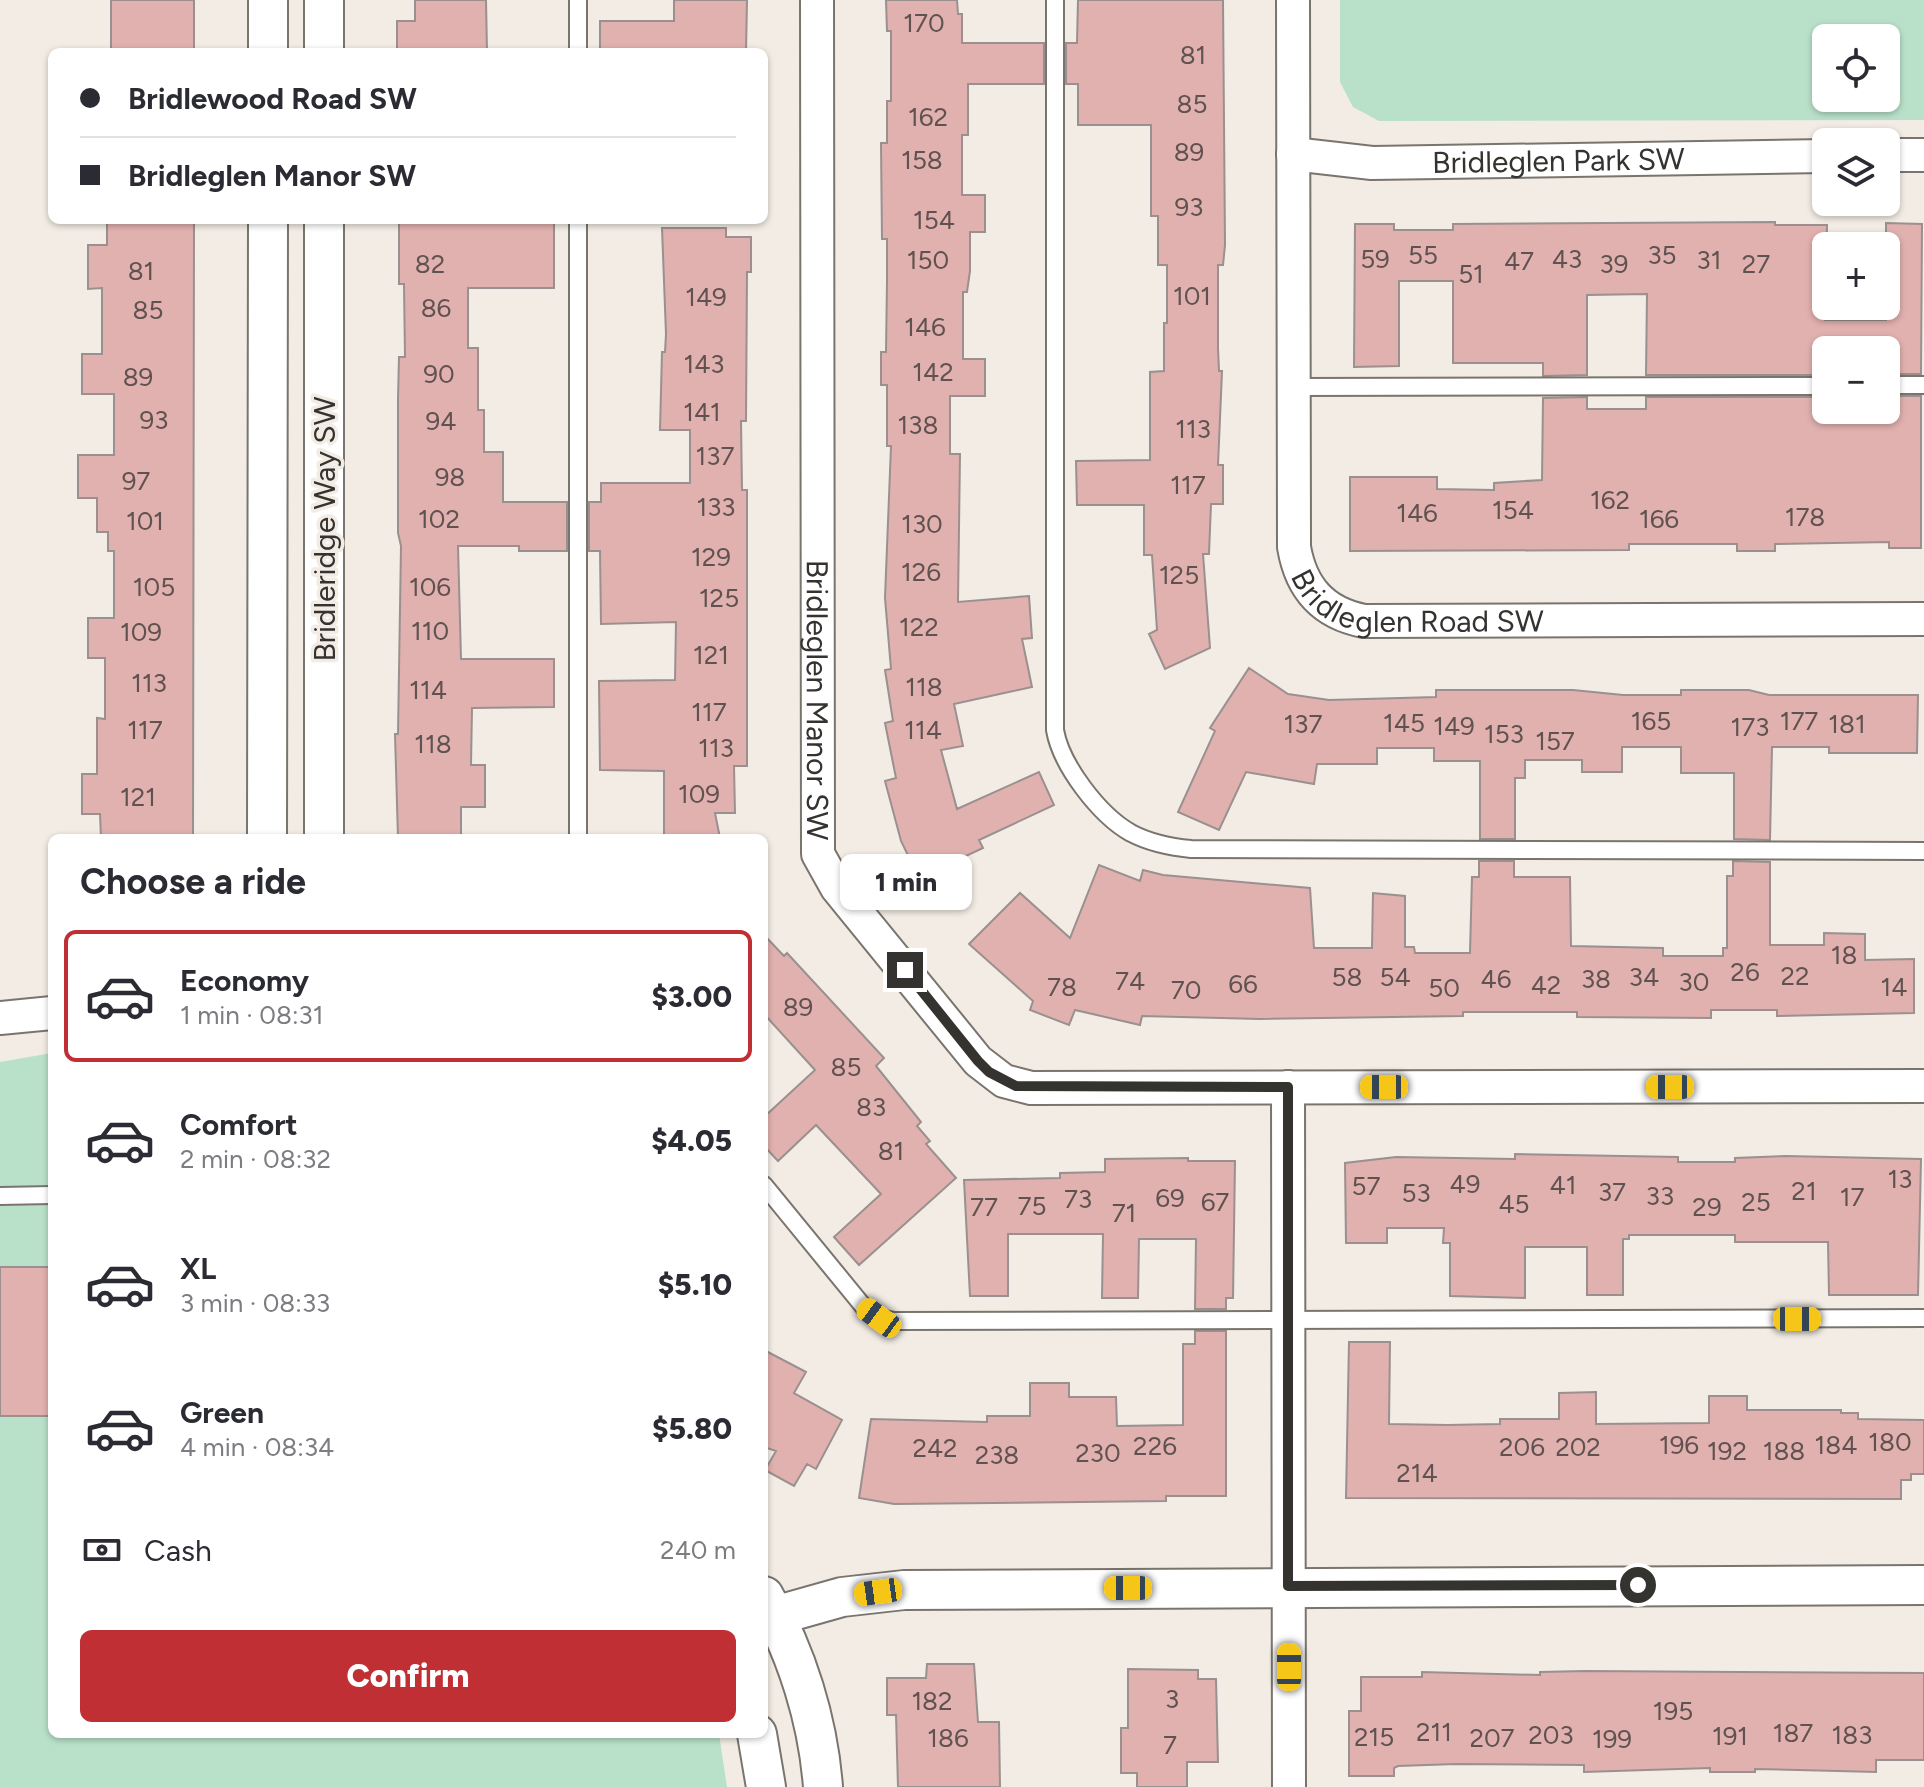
<!DOCTYPE html>
<html lang="en">
<head>
<meta charset="utf-8">
<style>
	:root { --surface:#fff; --page:#f7f7f7; --text:#2b2b33; --muted:#7c7c81; --line:#e1e1e2; --accent:#bf2f33 }
	body { margin:0; font-family:Figtree,sans-serif; background:var(--page); color:var(--text); height:100vh; display:flex; flex-direction:column; font-size:30px; white-space:nowrap }
	* { box-sizing:border-box; margin:0 }
	p { font-size:26px; color:var(--muted) }
	.icon { flex:none; width:44px; height:44px; fill:none; stroke:currentColor; stroke-width:2; stroke-linecap:round; stroke-linejoin:round }
	.map { position:relative; flex:1; overflow:hidden }
	.sheet { position:absolute; left:48px; top:834px; width:720px; height:904px; display:flex; flex-direction:column; background:var(--surface); border-radius:12px; box-shadow:0 2px 6px #0004 }
	.sheet>* { flex:none }
	.banner { position:absolute; left:48px; top:48px; width:720px; height:176px; border-radius:12px; box-shadow:0 2px 6px #0004; display:grid; align-content:center; height:176px; padding:0 32px; background:var(--surface) }
	.controls { position:absolute; left:1812px; top:24px; display:grid; gap:16px }
	.controls a { display:grid; place-items:center; width:88px; height:88px; border-radius:12px; background:var(--surface); box-shadow:0 2px 6px #0004; font-size:40px }
	.end { position:absolute; width:36px; height:36px; margin:-18px; border:10px solid #353330; background:#fff; box-shadow:0 0 0 4px #fff }
	.from { border-radius:50% }
	.bubble { position:absolute; height:56px; border-radius:12px; background:var(--surface); box-shadow:0 2px 6px #0004; font-size:26px; font-weight:800; line-height:56px; text-align:center }
	.car { position:absolute; width:24px; height:48px; margin:-24px -12px; border-radius:10px; box-shadow:0 0 6px 2px #0007; background:linear-gradient(#f5c518 24%,#345 0 40%,#f5c518 0 76%,#345 0 86%,#f5c518 0) }
	.banner b { display:flex; align-items:center; gap:28px; height:76px; font-size:30px }
	.banner b+b { border-top:2px solid var(--line) }
	.banner i { width:20px; height:20px; background:var(--text) }
	ul { padding:0; list-style:none }
	li { display:flex; align-items:center; gap:24px; height:132px; margin:0 16px 12px; padding:0 16px; border:4px solid transparent; border-radius:12px }
	li div { flex:1 }
	li b { display:block; font-size:30px }
	li em { font-style:normal; font-weight:800 }
	li.on { border-color:var(--accent) }
	li>.icon { width:72px; height:72px; stroke-width:1.5 }
	h2 { padding:0 32px; font-size:36px; line-height:96px }
	.pay { display:flex; align-items:center; gap:20px; height:88px; padding:0 32px; font-size:30px }
	.pay p { margin-inline-start:auto }
	.primary-button { display:flex; gap:16px; margin-top:auto; padding:16px 32px }
	.primary-button a { flex:1; height:92px; border-radius:12px; background:var(--accent); color:#fff; font-size:32px; font-weight:800; line-height:92px; text-align:center }
	.map>svg:first-child { display:block }
	.green { fill:#b9e1ca; fill-rule:evenodd }
	.building { fill:#e1b1af; stroke:#9a908f; stroke-width:2 }
	.lines { fill:none; stroke-linecap:round; stroke-linejoin:round }
	.service-casing { stroke:#79746d; stroke-width:20 }
	.minor-casing { stroke:#79746d; stroke-width:36 }
	.tertiary-casing { stroke:#79746d; stroke-width:42 }
	.service { stroke:#fff; stroke-width:16 }
	.minor { stroke:#fff; stroke-width:32 }
	.tertiary { stroke:#fff; stroke-width:38 }
	.route { stroke:#353330; stroke-width:10 }
	.labels { text-anchor:middle; dominant-baseline:central; stroke-width:7; stroke-linejoin:round; paint-order:stroke }
	.number-label { font-size:26px; fill:#605250 }
	.street-label { font-size:30px; fill:#353330; stroke:#f2ece4 }
</style>
</head>
<body>
<div class="map">
<svg width="1924" height="1787" viewBox="0 0 1924 1787">
	<rect width="100%" height="100%" fill="#f2ece4"/>
	<!-- green -->
	<path class="green" d="M 1340,0 L 1924,0 L 1924,120 L 1379,121 L 1353,107 L 1340,82 ZM 1826,38 L 1886,38 L 1886,98 L 1826,98 Z
		M 52,1053 L 52,1734 L 719,1734 L 727,1787 L 0,1787 L 0,1062 Z"/>
	<!-- building -->
	<path class="building" d="M 111,0 L 194,0 L 194,52 L 111,52 Z
		M 415,0 L 486,0 L 487,52 L 397,52 L 397,21 L 415,21 Z
		M 674,0 L 747,0 L 746,52 L 600,52 L 600,21 L 674,21 Z
		M 886,0 L 957,0 L 958,14 L 962,14 L 962,43 L 1044,43 L 1044,84 L 968,84 L 968,135 L 962,135 L 962,195 L 985,195 L 985,232 L 970,232 L 970,271 L 967,292 L 963,292 L 963,359 L 985,359 L 985,396 L 950,396 L 950,454 L 960,454 L 958,602 L 1029,596 L 1032,638 L 1022,639 L 1032,687 L 954,704 L 963,746 L 941,750 L 957,809 L 1039,772 L 1054,805 L 979,840 L 983,848 L 919,878 L 901,841 L 885,781 L 896,778 L 885,723 L 893,721 L 885,670 L 891,669 L 885,598 L 891,446 L 887,446 L 887,385 L 881,385 L 881,352 L 886,352 L 887,281 L 887,239 L 882,239 L 881,143 L 887,143 L 887,101 L 891,101 L 891,31 L 887,31 Z
		M 1078,0 L 1223,0 L 1225,245 L 1223,265 L 1218,265 L 1218,348 L 1219,371 L 1222,371 L 1218,465 L 1223,465 L 1223,504 L 1211,504 L 1209,554 L 1203,554 L 1210,648 L 1165,669 L 1149,634 L 1157,630 L 1152,555 L 1144,555 L 1144,505 L 1077,505 L 1076,461 L 1150,460 L 1150,372 L 1164,371 L 1164,323 L 1167,323 L 1167,265 L 1158,265 L 1158,216 L 1151,216 L 1151,125 L 1078,125 L 1078,84 L 1066,84 L 1066,43 L 1077,43 Z
		M 107,220 L 194,220 L 193,838 L 101,838 L 100,814 L 82,814 L 82,774 L 97,774 L 97,718 L 105,719 L 105,658 L 88,658 L 88,618 L 114,618 L 114,551 L 108,551 L 108,532 L 97,532 L 97,498 L 78,498 L 78,455 L 114,455 L 114,394 L 82,394 L 82,354 L 102,354 L 102,288 L 88,289 L 88,245 L 107,245 Z
		M 399,220 L 554,220 L 554,288 L 468,288 L 468,348 L 478,348 L 478,410 L 484,410 L 484,452 L 503,452 L 503,502 L 567,502 L 567,551 L 519,551 L 519,546 L 458,546 L 461,659 L 554,659 L 554,707 L 472,708 L 471,765 L 485,765 L 485,807 L 461,807 L 461,838 L 398,838 L 395,734 L 398,734 L 401,546 L 398,533 L 398,399 L 399,357 L 405,357 L 404,284 L 399,284 Z
		M 1775,222 L 1775,225 L 1827,225 L 1825,320 L 1886,320 L 1886,223 L 1922,224 L 1921,374 L 1886,374 L 1886,350 L 1821,350 L 1821,375 L 1646,375 L 1647,294 L 1587,295 L 1587,375 L 1543,376 L 1543,363 L 1453,363 L 1453,281 L 1399,281 L 1399,366 L 1354,367 L 1355,224 L 1394,224 L 1394,230 L 1453,230 L 1453,224 Z
		M 662,228 L 726,228 L 726,237 L 751,237 L 751,272 L 747,272 L 746,421 L 741,421 L 742,490 L 747,490 L 747,766 L 734,766 L 735,813 L 715,813 L 720,838 L 664,838 L 664,771 L 600,770 L 599,681 L 675,680 L 676,622 L 601,624 L 600,551 L 589,551 L 589,502 L 601,502 L 601,483 L 690,483 L 690,430 L 660,430 L 662,352 L 665,352 L 666,334 Z
		M 1886,396 L 1921,396 L 1921,548 L 1889,548 L 1889,542 L 1775,544 L 1775,551 L 1737,551 L 1737,544 L 1629,544 L 1629,550 L 1350,551 L 1350,477 L 1437,477 L 1437,489 L 1494,490 L 1494,483 L 1542,480 L 1543,398 L 1587,397 L 1587,409 L 1646,409 L 1646,397 L 1821,397 L 1821,410 L 1886,410 Z
		M 1249,668 L 1288,694 L 1329,700 L 1436,697 L 1436,690 L 1573,690 L 1623,695 L 1681,695 L 1681,690 L 1749,690 L 1769,695 L 1918,695 L 1917,753 L 1829,753 L 1829,747 L 1772,747 L 1770,840 L 1734,839 L 1734,773 L 1681,773 L 1681,747 L 1622,747 L 1622,772 L 1582,772 L 1582,760 L 1525,760 L 1525,778 L 1515,778 L 1515,839 L 1480,839 L 1480,761 L 1434,761 L 1434,748 L 1377,748 L 1377,764 L 1317,764 L 1314,784 L 1246,772 L 1219,830 L 1178,812 L 1215,731 L 1210,728 Z
		M 1479,861 L 1514,861 L 1514,877 L 1570,877 L 1571,946 L 1663,948 L 1663,956 L 1723,956 L 1723,948 L 1727,948 L 1727,876 L 1733,876 L 1733,861 L 1770,862 L 1770,945 L 1824,945 L 1824,933 L 1865,934 L 1865,960 L 1914,959 L 1914,1013 L 1777,1016 L 1777,1010 L 1711,1010 L 1711,1018 L 1577,1017 L 1577,1012 L 1463,1012 L 1463,1016 L 1260,1019 L 1142,1016 L 1140,1025 L 1075,1010 L 1069,1025 L 1030,1010 L 1033,1001 L 969,944 L 1020,893 L 1070,938 L 1099,865 L 1140,881 L 1143,870 L 1163,875 L 1310,888 L 1314,948 L 1372,948 L 1373,893 L 1405,896 L 1405,947 L 1414,947 L 1415,953 L 1470,953 L 1472,877 L 1479,877 Z
		M 764,935 L 784,956 L 787,953 L 884,1058 L 876,1066 L 921,1122 L 917,1126 L 930,1141 L 926,1144 L 956,1178 L 859,1265 L 834,1237 L 881,1194 L 816,1125 L 778,1161 L 764,1146 L 764,1117 L 815,1070 L 764,1014 Z
		M 1515,1154 L 1678,1157 L 1678,1162 L 1735,1162 L 1735,1158 L 1786,1156 L 1921,1159 L 1918,1295 L 1829,1295 L 1828,1242 L 1735,1242 L 1735,1235 L 1629,1235 L 1629,1239 L 1623,1239 L 1623,1295 L 1587,1295 L 1587,1247 L 1525,1247 L 1525,1298 L 1450,1296 L 1450,1243 L 1443,1243 L 1444,1228 L 1387,1228 L 1387,1243 L 1346,1243 L 1345,1163 L 1396,1157 L 1515,1159 Z
		M 1188,1158 L 1188,1161 L 1235,1161 L 1233,1298 L 1226,1298 L 1226,1309 L 1195,1309 L 1196,1239 L 1139,1239 L 1138,1298 L 1102,1298 L 1103,1234 L 1008,1234 L 1008,1296 L 970,1296 L 964,1180 L 1060,1178 L 1060,1173 L 1105,1172 L 1105,1159 Z
		M 0,1267 L 52,1267 L 52,1416 L 0,1416 Z
		M 1195,1331 L 1226,1331 L 1226,1496 L 1166,1496 L 1166,1501 L 894,1504 L 859,1498 L 871,1419 L 987,1422 L 987,1416 L 1030,1416 L 1030,1383 L 1069,1383 L 1069,1397 L 1116,1397 L 1117,1426 L 1183,1425 L 1183,1344 L 1195,1344 Z
		M 1349,1342 L 1390,1342 L 1389,1424 L 1448,1425 L 1500,1424 L 1500,1419 L 1559,1419 L 1559,1393 L 1596,1392 L 1596,1424 L 1709,1423 L 1709,1396 L 1747,1396 L 1747,1410 L 1841,1410 L 1841,1413 L 1858,1413 L 1858,1419 L 1924,1420 L 1924,1474 L 1911,1474 L 1911,1480 L 1901,1480 L 1901,1499 L 1346,1498 Z
		M 764,1350 L 806,1372 L 794,1393 L 842,1420 L 816,1469 L 807,1464 L 794,1486 L 765,1470 L 776,1451 L 764,1447 Z
		M 927,1664 L 974,1664 L 978,1722 L 999,1722 L 1000,1787 L 898,1787 L 896,1715 L 887,1715 L 887,1678 L 926,1678 Z
		M 1128,1669 L 1198,1670 L 1198,1679 L 1216,1679 L 1218,1762 L 1187,1762 L 1187,1787 L 1137,1787 L 1137,1773 L 1121,1773 L 1121,1728 L 1128,1728 Z
		M 1585,1671 L 1924,1673 L 1924,1760 L 1876,1760 L 1876,1772 L 1755,1769 L 1755,1772 L 1710,1772 L 1710,1768 L 1584,1772 L 1584,1765 L 1456,1764 L 1398,1766 L 1394,1768 L 1394,1776 L 1349,1776 L 1349,1711 L 1361,1711 L 1361,1677 L 1422,1677 L 1422,1672 L 1540,1675 L 1540,1672 Z"/>
	<g class="lines">
		<!-- service casing -->
		<g class="service-casing">
			<path id="service" d="M 578,0 L 578,52
				M 1055,0 L 1055,730 C 1061,765 1099,815 1131,833 C 1150,843 1170,847 1191,849 L 1924,851
				M 578,220 L 578,838
				M 1886,385 L 1924,385
				M 1294,387 L 1826,386
				M 764,1185 L 863,1306 L 879,1318 L 894,1321 L 1924,1318
				M 0,1196 L 52,1195"/>
		</g>
		<!-- minor casing -->
		<g class="minor-casing">
			<g id="minor">
				<path id="s1" d="M 817,0 L 818,854 L 837,888 L 978,1061 L 1004,1081 L 1031,1088 L 1924,1086"/>
				<path id="s2" d="M 1293,0 L 1294,547 C 1301,588 1323,613 1364,621 L 1924,619"/>
				<path id="s3" d="M 1293,154 L 1372,163 L 1826,156"/>
				<path d="M 1886,155 L 1924,155"/>
				<path d="M 0,1018 L 52,1013"/>
				<path d="M 1288,1087 L 1289,1787"/>
			</g>
		</g>
		<!-- tertiary casing -->
		<g class="tertiary-casing">
			<path id="tertiary" d="M 324,0 L 324,52
				M 268,52 L 268,0
				M 267,838 L 268,220
				M 324,838 L 324,220
				M 764,1596 C 797,1653 818,1721 823,1787
				M 764,1619 L 842,1597 L 904,1590 L 1924,1585
				M 757,1734 L 766,1787"/>
		</g>
		<!-- service -->
		<use href="#service" class="service"/>
		<!-- minor -->
		<use href="#minor" class="minor"/>
		<!-- tertiary -->
		<use href="#tertiary" class="tertiary"/>
	</g>
	<g class="lines">
		<!-- route -->
		<path class="route" d="M 905,970 L 978,1061 L 989,1072 L 1016,1086 L 1288,1087 L 1288,1586 L 1638,1585"/>
	</g>
	<g class="labels">
		<!-- number labels -->
		<g class="number-label">
			<text x="924" y="23">170</text>
			<text x="1193" y="55">81</text>
			<text x="1192" y="104">85</text>
			<text x="928" y="117">162</text>
			<text x="1189" y="152">89</text>
			<text x="922" y="160">158</text>
			<text x="1189" y="207">93</text>
			<text x="934" y="220">154</text>
			<text x="1423" y="255">55</text>
			<text x="1662" y="255">35</text>
			<text x="1375" y="259">59</text>
			<text x="1567" y="259">43</text>
			<text x="928" y="260">150</text>
			<text x="1709" y="260">31</text>
			<text x="1519" y="261">47</text>
			<text x="430" y="264">82</text>
			<text x="1614" y="264">39</text>
			<text x="1756" y="264">27</text>
			<text x="141" y="271">81</text>
			<text x="1471" y="274">51</text>
			<text x="1192" y="296">101</text>
			<text x="706" y="297">149</text>
			<text x="436" y="308">86</text>
			<text x="148" y="310">85</text>
			<text x="925" y="327">146</text>
			<text x="704" y="364">143</text>
			<text x="933" y="372">142</text>
			<text x="439" y="374">90</text>
			<text x="138" y="377">89</text>
			<text x="702" y="412">141</text>
			<text x="154" y="420">93</text>
			<text x="441" y="421">94</text>
			<text x="918" y="425">138</text>
			<text x="1193" y="429">113</text>
			<text x="715" y="456">137</text>
			<text x="450" y="477">98</text>
			<text x="136" y="481">97</text>
			<text x="1188" y="485">117</text>
			<text x="1610" y="500">162</text>
			<text x="716" y="507">133</text>
			<text x="1513" y="510">154</text>
			<text x="1417" y="513">146</text>
			<text x="1805" y="517">178</text>
			<text x="439" y="519">102</text>
			<text x="1659" y="519">166</text>
			<text x="145" y="521">101</text>
			<text x="922" y="524">130</text>
			<text x="711" y="557">129</text>
			<text x="921" y="572">126</text>
			<text x="1179" y="575">125</text>
			<text x="154" y="587">105</text>
			<text x="430" y="587">106</text>
			<text x="719" y="598">125</text>
			<text x="919" y="627">122</text>
			<text x="430" y="631">110</text>
			<text x="141" y="632">109</text>
			<text x="711" y="655">121</text>
			<text x="149" y="683">113</text>
			<text x="924" y="687">118</text>
			<text x="428" y="690">114</text>
			<text x="709" y="712">117</text>
			<text x="1651" y="721">165</text>
			<text x="1799" y="721">177</text>
			<text x="1404" y="723">145</text>
			<text x="1303" y="724">137</text>
			<text x="1847" y="724">181</text>
			<text x="1454" y="726">149</text>
			<text x="1750" y="727">173</text>
			<text x="145" y="730">117</text>
			<text x="923" y="730">114</text>
			<text x="1504" y="734">153</text>
			<text x="1555" y="741">157</text>
			<text x="433" y="744">118</text>
			<text x="716" y="748">113</text>
			<text x="699" y="794">109</text>
			<text x="138" y="797">121</text>
			<text x="1844" y="955">18</text>
			<text x="1745" y="972">26</text>
			<text x="1795" y="976">22</text>
			<text x="1347" y="977">58</text>
			<text x="1395" y="977">54</text>
			<text x="1644" y="977">34</text>
			<text x="1496" y="979">46</text>
			<text x="1596" y="979">38</text>
			<text x="1130" y="981">74</text>
			<text x="1694" y="982">30</text>
			<text x="1243" y="984">66</text>
			<text x="1546" y="985">42</text>
			<text x="1062" y="987">78</text>
			<text x="1894" y="987">14</text>
			<text x="1444" y="988">50</text>
			<text x="1186" y="990">70</text>
			<text x="798" y="1007">89</text>
			<text x="846" y="1067">85</text>
			<text x="871" y="1107">83</text>
			<text x="891" y="1151">81</text>
			<text x="1900" y="1179">13</text>
			<text x="1465" y="1184">49</text>
			<text x="1563" y="1185">41</text>
			<text x="1366" y="1186">57</text>
			<text x="1804" y="1191">21</text>
			<text x="1612" y="1192">37</text>
			<text x="1416" y="1193">53</text>
			<text x="1660" y="1196">33</text>
			<text x="1852" y="1197">17</text>
			<text x="1170" y="1198">69</text>
			<text x="1078" y="1199">73</text>
			<text x="1215" y="1202">67</text>
			<text x="1756" y="1202">25</text>
			<text x="1514" y="1204">45</text>
			<text x="1032" y="1206">75</text>
			<text x="984" y="1207">77</text>
			<text x="1707" y="1207">29</text>
			<text x="1124" y="1213">71</text>
			<text x="1890" y="1442">180</text>
			<text x="1679" y="1445">196</text>
			<text x="1836" y="1445">184</text>
			<text x="1155" y="1446">226</text>
			<text x="1522" y="1447">206</text>
			<text x="1578" y="1447">202</text>
			<text x="935" y="1448">242</text>
			<text x="1727" y="1451">192</text>
			<text x="1784" y="1451">188</text>
			<text x="1098" y="1453">230</text>
			<text x="997" y="1455">238</text>
			<text x="1417" y="1473">214</text>
			<text x="1172" y="1699">3</text>
			<text x="932" y="1701">182</text>
			<text x="1673" y="1711">195</text>
			<text x="1434" y="1732">211</text>
			<text x="1793" y="1733">187</text>
			<text x="1551" y="1735">203</text>
			<text x="1852" y="1735">183</text>
			<text x="1730" y="1736">191</text>
			<text x="1374" y="1737">215</text>
			<text x="948" y="1738">186</text>
			<text x="1492" y="1738">207</text>
			<text x="1612" y="1739">199</text>
			<text x="1170" y="1745">7</text>
		</g>
		<!-- street labels -->
		<g class="street-label">
			<text stroke="none"><textPath href="#s3" startOffset="266">Bridleglen Park SW</textPath></text>
			<text transform="translate(324 529) rotate(-90)">Bridleridge Way SW</text>
			<text stroke="none"><textPath href="#s2" startOffset="704">Bridleglen Road SW</textPath></text>
			<text stroke="none"><textPath href="#s1" startOffset="700">Bridleglen Manor SW</textPath></text>
		</g>
	</g>
</svg>
<div class="controls">
<a><svg class="icon" aria-label="locate" viewBox="0 0 24 24"><circle cx="12" cy="12" r="6"/><path d="M12 2v4M12 18v4M2 12h4M18 12h4"/></svg></a>
<a><svg class="icon" aria-label="layers" viewBox="0 0 24 24"><path d="M12 4l9 5-9 5-9-5zM3 14l9 5 9-5"/></svg></a>
<a>+</a>
<a>−</a>
</div>
<i class="end from" style="left:1638px;top:1585px"></i>
<i class="end" style="left:905px;top:970px"></i>
<div class="bubble" style="left:840px;top:854px;width:132px">1 min</div>
<i class="car" style="left:1384px;top:1087px;rotate:270deg"></i>
<i class="car" style="left:1670px;top:1087px;rotate:270deg"></i>
<i class="car" style="left:879px;top:1318px;rotate:306deg"></i>
<i class="car" style="left:1797px;top:1319px;rotate:90deg"></i>
<i class="car" style="left:1128px;top:1588px;rotate:270deg"></i>
<i class="car" style="left:878px;top:1592px;rotate:262deg"></i>
<i class="car" style="left:1289px;top:1667px;rotate:0deg"></i>
<div class="banner">
<b><i class="from"></i>Bridlewood Road SW</b>
<b><i></i>Bridleglen Manor SW</b>
</div>
<section class="sheet">
<h2>Choose a ride</h2>
<ul>
<li class="on"><svg class="icon" aria-label="car" viewBox="0 0 24 24"><path d="M5 17H2v-5l4-1 3-4h7l3 4 3 1v5h-3M9 17h6M6 11h13"/><circle cx="7" cy="17" r="2"/><circle cx="17" cy="17" r="2"/></svg><div><b>Economy</b><p>1 min · 08:31</p></div><em>$3.00</em></li>
<li><svg class="icon" aria-label="car" viewBox="0 0 24 24"><path d="M5 17H2v-5l4-1 3-4h7l3 4 3 1v5h-3M9 17h6M6 11h13"/><circle cx="7" cy="17" r="2"/><circle cx="17" cy="17" r="2"/></svg><div><b>Comfort</b><p>2 min · 08:32</p></div><em>$4.05</em></li>
<li><svg class="icon" aria-label="car" viewBox="0 0 24 24"><path d="M5 17H2v-5l4-1 3-4h7l3 4 3 1v5h-3M9 17h6M6 11h13"/><circle cx="7" cy="17" r="2"/><circle cx="17" cy="17" r="2"/></svg><div><b>XL</b><p>3 min · 08:33</p></div><em>$5.10</em></li>
<li><svg class="icon" aria-label="car" viewBox="0 0 24 24"><path d="M5 17H2v-5l4-1 3-4h7l3 4 3 1v5h-3M9 17h6M6 11h13"/><circle cx="7" cy="17" r="2"/><circle cx="17" cy="17" r="2"/></svg><div><b>Green</b><p>4 min · 08:34</p></div><em>$5.80</em></li>
</ul>
<div class="pay"><svg class="icon" aria-label="cash" viewBox="0 0 24 24"><path d="M3 7h18v10H3z"/><circle cx="12" cy="12" r="2"/></svg>Cash<p>240 m</p></div>
<div class="primary-button"><a>Confirm</a></div>
</section>
</div>
</body>
</html>
